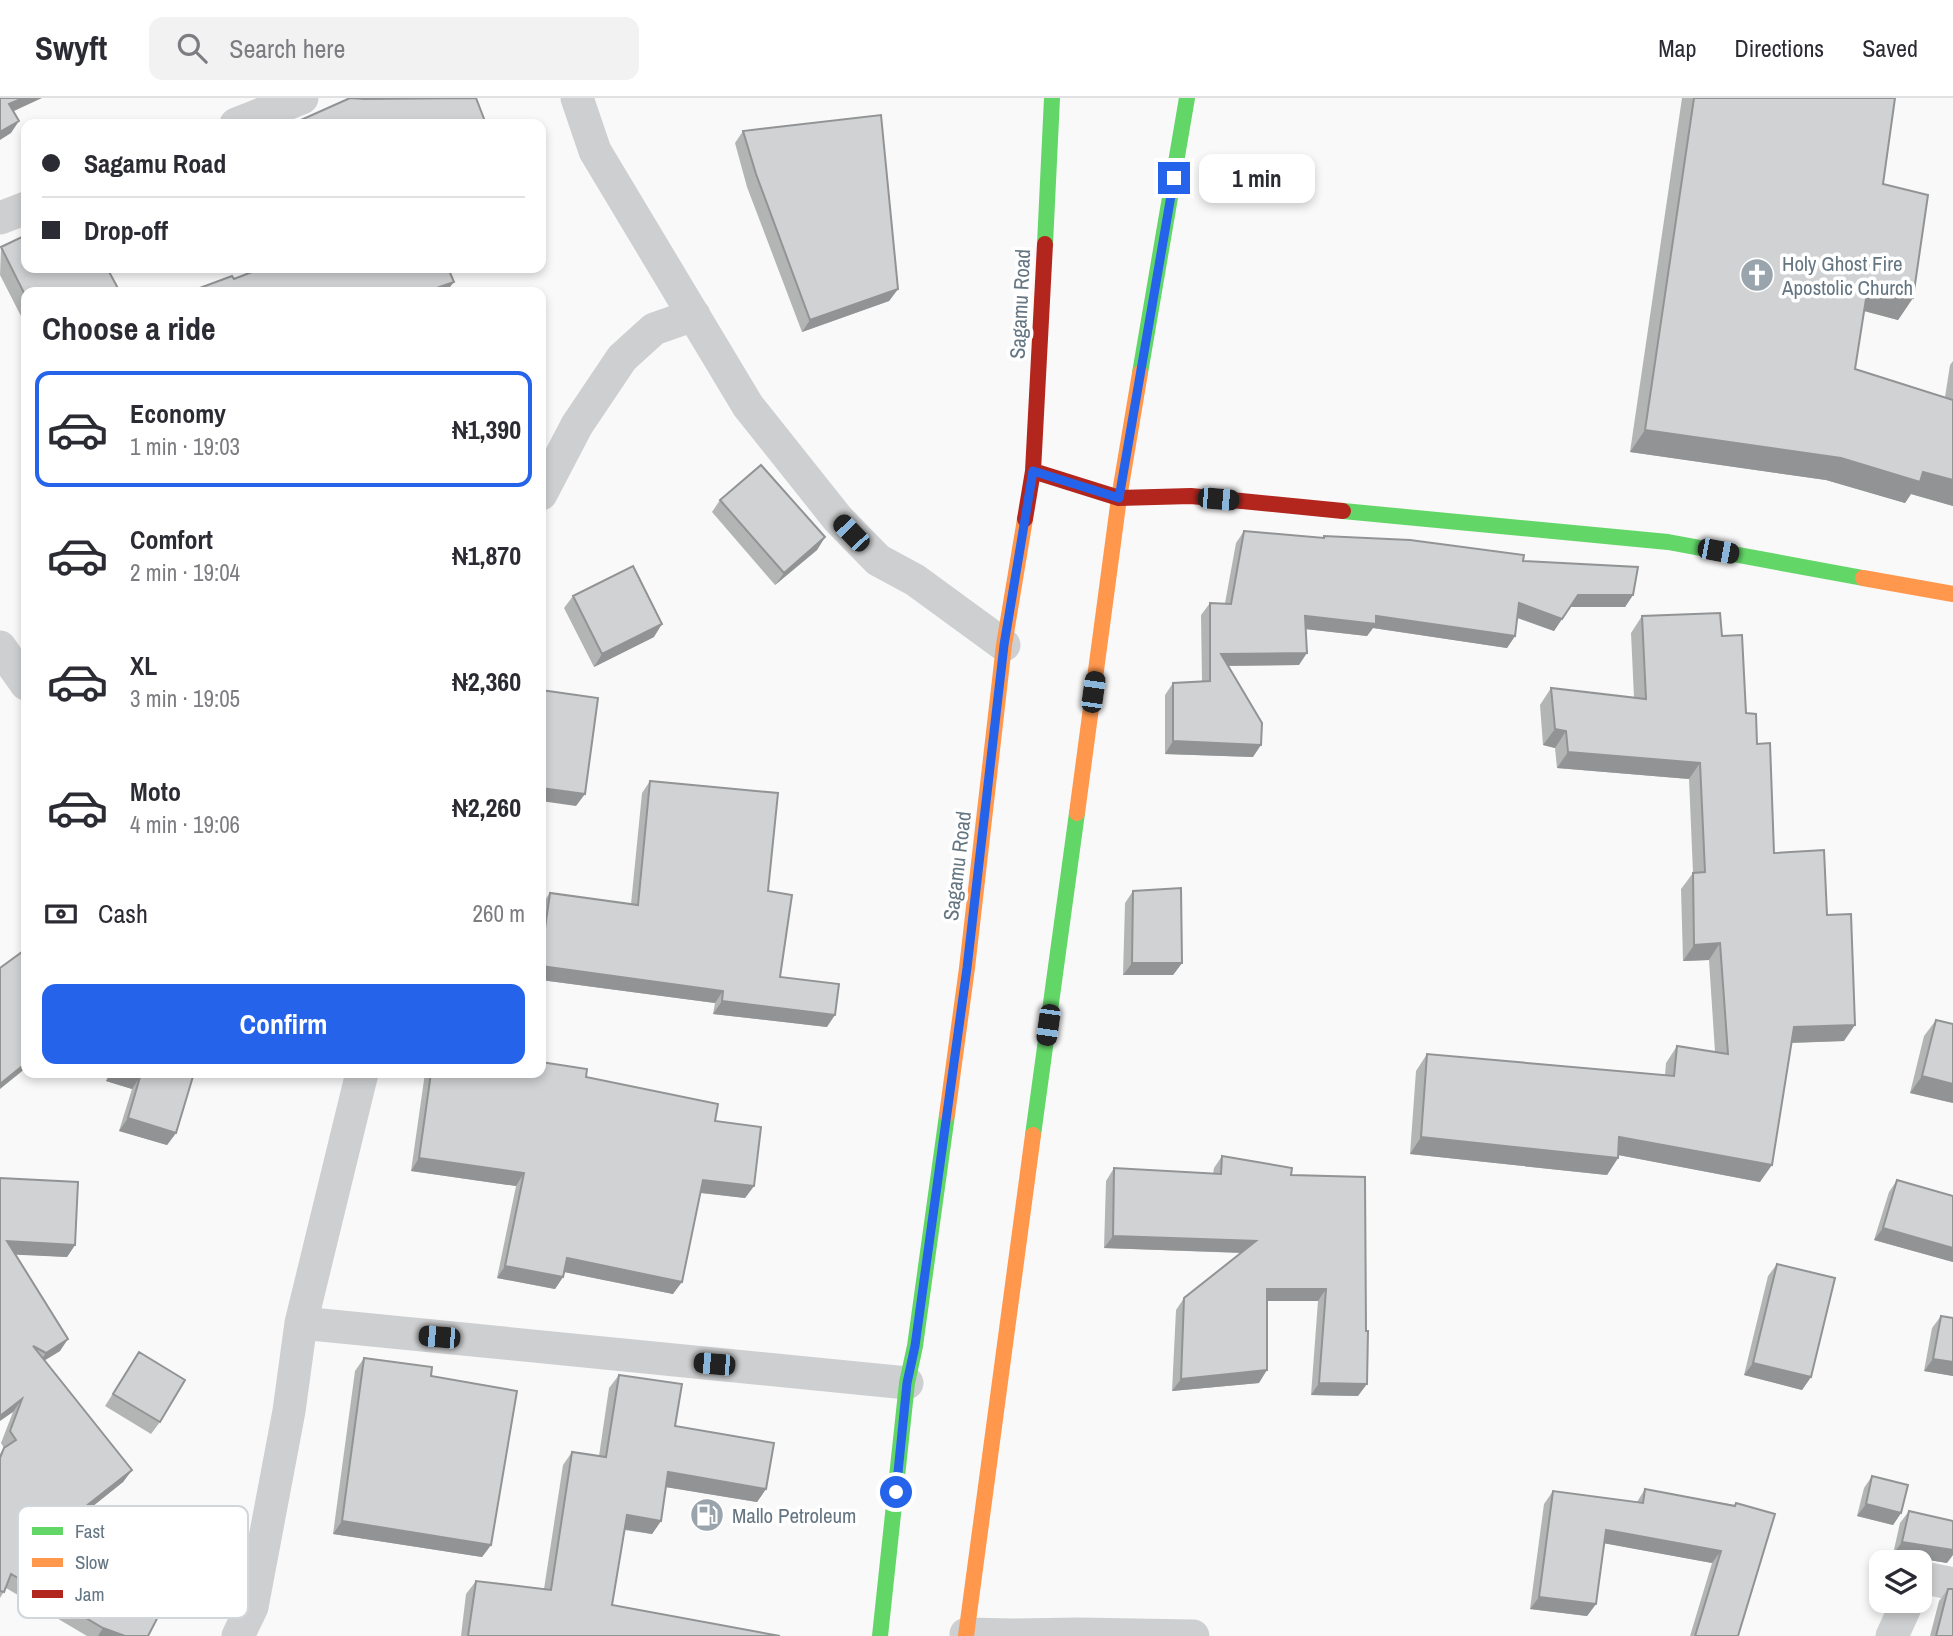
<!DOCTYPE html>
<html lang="en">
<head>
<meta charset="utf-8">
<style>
	:root { --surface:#fff; --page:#f2f2f3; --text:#2b2b33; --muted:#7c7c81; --line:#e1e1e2; --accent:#2563eb }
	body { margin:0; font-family:"Archivo Narrow",sans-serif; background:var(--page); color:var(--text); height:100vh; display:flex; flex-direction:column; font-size:26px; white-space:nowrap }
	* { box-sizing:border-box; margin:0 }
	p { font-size:23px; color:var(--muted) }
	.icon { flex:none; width:38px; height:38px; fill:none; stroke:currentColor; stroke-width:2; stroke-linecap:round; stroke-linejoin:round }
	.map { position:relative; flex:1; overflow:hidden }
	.details { position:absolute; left:21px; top:189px; width:525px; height:791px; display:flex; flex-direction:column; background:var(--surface); border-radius:14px; box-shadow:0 4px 10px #0003 }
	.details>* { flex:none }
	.top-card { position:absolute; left:21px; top:21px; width:525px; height:154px; border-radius:14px; box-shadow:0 4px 10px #0003; display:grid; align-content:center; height:154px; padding:0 21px; background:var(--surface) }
	.buttons { position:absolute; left:1869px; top:1452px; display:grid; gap:14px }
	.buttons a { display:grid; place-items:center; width:63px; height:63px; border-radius:14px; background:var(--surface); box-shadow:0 4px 10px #0003; font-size:35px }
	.end { position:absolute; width:32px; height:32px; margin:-16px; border:9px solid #2563eb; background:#fff; box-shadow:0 0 0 4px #fff }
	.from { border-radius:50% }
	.bubble { position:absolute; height:49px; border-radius:14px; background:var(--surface); box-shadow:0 4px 10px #0003; font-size:23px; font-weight:700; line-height:49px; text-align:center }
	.car { position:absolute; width:21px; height:42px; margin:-21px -10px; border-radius:9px; box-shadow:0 0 5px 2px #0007; background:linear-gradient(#222 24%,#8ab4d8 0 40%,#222 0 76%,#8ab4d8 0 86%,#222 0) }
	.top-card b { display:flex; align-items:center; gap:24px; height:66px; font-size:26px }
	.top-card b+b { border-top:2px solid var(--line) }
	.top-card i { width:18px; height:18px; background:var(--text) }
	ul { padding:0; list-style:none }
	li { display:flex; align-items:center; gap:21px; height:116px; margin:0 14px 10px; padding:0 7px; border:4px solid transparent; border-radius:14px }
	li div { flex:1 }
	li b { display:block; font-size:26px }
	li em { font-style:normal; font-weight:700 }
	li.selected { border-color:var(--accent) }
	li>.icon { width:63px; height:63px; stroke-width:1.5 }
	h2 { padding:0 21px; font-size:32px; line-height:84px }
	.pay { display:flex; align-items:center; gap:18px; height:77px; padding:0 21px; font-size:26px }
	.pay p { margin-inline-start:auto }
	.button { display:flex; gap:14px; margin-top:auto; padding:14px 21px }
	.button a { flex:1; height:80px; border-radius:14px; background:var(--accent); color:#fff; font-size:28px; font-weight:700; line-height:80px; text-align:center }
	header { display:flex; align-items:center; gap:42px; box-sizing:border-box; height:98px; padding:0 35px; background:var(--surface); border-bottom:2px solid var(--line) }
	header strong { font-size:33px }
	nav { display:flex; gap:38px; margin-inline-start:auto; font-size:24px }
	.search { width:490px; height:63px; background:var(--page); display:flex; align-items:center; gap:18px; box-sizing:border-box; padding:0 24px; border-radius:14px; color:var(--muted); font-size:26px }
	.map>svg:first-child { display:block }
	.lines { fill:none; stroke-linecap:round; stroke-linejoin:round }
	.street { stroke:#cecfd0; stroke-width:33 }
	.fast { stroke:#63d668; stroke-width:16 }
	.slow { stroke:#ff974d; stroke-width:16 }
	.jam { stroke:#b3261e; stroke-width:16 }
	.wall { fill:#b3b5b5 }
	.shaded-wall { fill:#929394 }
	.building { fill:#d0d2d3; stroke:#929394; stroke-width:2 }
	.route { stroke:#2563eb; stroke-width:9 }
	.labels { text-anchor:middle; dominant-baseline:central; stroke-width:7; stroke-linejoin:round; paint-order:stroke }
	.poi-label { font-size:21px; fill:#657683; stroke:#fff; text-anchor:start }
	.street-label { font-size:21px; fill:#657683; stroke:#fff }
	.key { fill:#fff; stroke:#d1d6da; stroke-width:2 }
	.key-label { font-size:19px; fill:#657683 }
</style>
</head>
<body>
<header>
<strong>Swyft</strong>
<div class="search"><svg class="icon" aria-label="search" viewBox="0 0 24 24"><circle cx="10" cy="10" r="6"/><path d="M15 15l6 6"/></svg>Search here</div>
<nav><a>Map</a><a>Directions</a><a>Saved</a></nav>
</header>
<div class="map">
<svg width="1953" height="1538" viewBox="0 0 1953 1538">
	<rect width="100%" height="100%" fill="#f9f9f9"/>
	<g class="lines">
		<!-- street -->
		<path class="street" d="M 577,0 L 595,53 L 748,308 L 838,421 L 878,462 L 915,482 L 1004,547
			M 236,26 L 302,0
			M 0,120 L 26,110
			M 541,396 L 577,327 L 622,260 L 654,231 L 694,217
			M 0,549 L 26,586
			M 301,1225 L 907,1285
			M 1920,1483 L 1930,1481 L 1953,1486
			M 966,1536 L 1014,1537 L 1079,1536 L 1193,1538
			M 238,1538 L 252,1509 L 289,1313 L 301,1225 L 362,975
			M 1892,1538 L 1908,1503"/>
		<!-- fast -->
		<path class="fast" d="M 1045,146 L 1052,0
			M 1140,275 L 1187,0
			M 1343,413 L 1668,444 L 1863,480
			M 1033,1037 L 1077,715
			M 880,1538 L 907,1285 L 915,1248 L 947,1017"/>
		<!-- slow -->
		<path class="slow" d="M 1863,480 L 1953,496
			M 1077,715 L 1119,400 L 1140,275
			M 947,1017 L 967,870 L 1004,547 L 1025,421
			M 966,1538 L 1033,1037"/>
		<!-- jam -->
		<path class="jam" d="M 1033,373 L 1119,400 L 1191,398 L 1343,413
			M 1025,421 L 1033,373 L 1045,146"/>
	</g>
	<!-- wall -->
	<path class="wall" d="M 1682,0 L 1895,0 L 1883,86 L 1913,200 L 1898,222 L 1864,213 L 1855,271 L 1945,299 L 1950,267 L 1953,263 L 1953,408 L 1911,396 L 1905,405 L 1826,382 L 1630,354 Z
		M 743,33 L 898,191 L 889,203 L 802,234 L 747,89 L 735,45 Z
		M 1,149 L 26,194 L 26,228 L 0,177 Z
		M 720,402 L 825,439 L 817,452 L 775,487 L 712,414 Z
		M 1244,433 L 1323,440 L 1324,438 L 1523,463 L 1633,497 L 1625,509 L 1570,509 L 1554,533 L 1517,520 L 1515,538 L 1507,550 L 1373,530 L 1367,538 L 1306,531 L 1299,567 L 1228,568 L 1253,659 L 1165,656 L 1165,597 L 1173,585 L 1202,583 L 1201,517 L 1210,505 L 1225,505 L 1236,445 Z
		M 573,498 L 654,539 L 594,569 L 564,510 Z
		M 1642,518 L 1722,538 L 1757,646 L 1774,755 L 1827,817 L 1844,943 L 1792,945 L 1760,1084 L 1618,1057 L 1618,1060 L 1607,1077 L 1410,1056 L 1416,973 L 1427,956 L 1665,977 L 1666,965 L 1677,948 L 1715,954 L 1709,862 L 1683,863 L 1681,791 L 1693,775 L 1689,681 L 1557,670 L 1555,650 L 1543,647 L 1540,607 L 1551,590 L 1634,600 L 1631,535 Z
		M 650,683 L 768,793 L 780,879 L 827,929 L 713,916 L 715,905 L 541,882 L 541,807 L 550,795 L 631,806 L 642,695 Z
		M 1133,793 L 1182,865 L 1173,877 L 1123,877 L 1125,805 Z
		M 1936,922 L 1953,926 L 1953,1005 L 1910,995 L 1924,938 Z
		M 109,975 L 194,975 L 176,1035 L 167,1047 L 119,1033 L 132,991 L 106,983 Z
		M 425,975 L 541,975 L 586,979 L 715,1023 L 754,1088 L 745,1100 L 700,1095 L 673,1196 L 565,1174 L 563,1179 L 555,1191 L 497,1180 L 516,1088 L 411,1073 Z
		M 1222,1058 L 1291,1077 L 1358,1298 L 1311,1297 L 1318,1203 L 1267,1203 L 1259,1285 L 1172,1293 L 1176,1212 L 1184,1200 L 1241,1155 L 1104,1150 L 1106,1083 L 1114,1070 L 1213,1076 L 1214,1070 Z
		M 0,1080 L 75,1147 L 67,1159 L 15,1156 L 60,1253 L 45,1262 L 132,1372 L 123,1384 L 79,1419 L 135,1504 L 148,1538 L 87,1538 L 6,1490 L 0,1500 L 0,1356 L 4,1350 L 1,1345 L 13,1314 Z
		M 1897,1082 L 1953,1098 L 1953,1164 L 1874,1142 L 1889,1094 Z
		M 1777,1166 L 1811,1279 L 1802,1292 L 1744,1277 L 1768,1178 Z
		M 1941,1218 L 1953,1220 L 1953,1278 L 1924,1273 L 1932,1230 Z
		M 139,1254 L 160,1324 L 151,1336 L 105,1308 Z
		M 364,1260 L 431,1278 L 491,1447 L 482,1459 L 333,1436 L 355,1273 Z
		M 619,1277 L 675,1328 L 766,1391 L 757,1404 L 666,1389 L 661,1423 L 652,1436 L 624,1432 L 612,1507 L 780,1538 L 461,1538 L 466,1496 L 476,1483 L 544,1491 L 563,1367 L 572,1354 L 599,1358 L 609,1290 Z
		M 1872,1378 L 1901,1415 L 1893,1427 L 1857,1418 L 1864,1390 Z
		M 1645,1391 L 1734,1407 L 1736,1405 L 1738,1538 L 1690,1538 L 1712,1465 L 1604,1445 L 1596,1506 L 1587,1518 L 1530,1511 L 1544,1406 L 1553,1393 L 1637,1404 Z
		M 1909,1413 L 1947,1465 L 1893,1456 L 1900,1425 Z
		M 1948,1491 L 1953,1538 L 1930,1538 L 1939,1503 Z"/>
	<!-- shaded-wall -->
	<path class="shaded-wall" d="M 23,0 L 42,0 L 1,19 L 9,6 Z
		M 19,23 L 11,35 L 0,42 L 0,34 Z
		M 454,184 L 446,194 L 425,194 Z
		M 1868,188 L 1913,200 L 1898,222 L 1853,210 Z
		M 898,191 L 889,203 L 802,234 L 810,222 Z
		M 1645,332 L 1841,360 L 1923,374 L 1953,382 L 1953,408 L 1911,396 L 1905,405 L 1826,382 L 1630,354 Z
		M 825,439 L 817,452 L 775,487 L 784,475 Z
		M 1578,497 L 1633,497 L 1625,509 L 1570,509 Z
		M 1519,505 L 1562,521 L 1554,533 L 1510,517 Z
		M 1305,518 L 1376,518 L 1515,538 L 1507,550 L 1373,530 L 1367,538 L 1296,530 Z
		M 662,526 L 654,539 L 594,569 L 602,556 Z
		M 1307,555 L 1299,567 L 1212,568 L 1221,556 Z
		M 1555,631 L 1566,633 L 1555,650 L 1543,647 Z
		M 1173,643 L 1261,647 L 1253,659 L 1165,656 Z
		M 1568,654 L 1700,665 L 1689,681 L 1557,670 Z
		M 541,690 L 585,696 L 576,708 L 541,703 Z
		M 1720,845 L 1709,862 L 1683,863 L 1694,847 Z
		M 1132,865 L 1182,865 L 1173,877 L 1123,877 Z
		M 541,868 L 723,893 L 715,905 L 541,882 Z
		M 722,903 L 835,917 L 827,929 L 713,916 Z
		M 1855,927 L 1844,943 L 1783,945 L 1794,929 Z
		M 26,965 L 26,970 L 0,991 L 0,986 Z
		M 112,975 L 127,975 L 140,979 L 132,991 L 106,983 Z
		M 1922,978 L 1953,986 L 1953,1005 L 1910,995 Z
		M 128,1020 L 176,1035 L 167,1047 L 119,1033 Z
		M 1421,1039 L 1618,1060 L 1607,1077 L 1410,1056 Z
		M 1619,1039 L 1772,1067 L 1760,1084 L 1608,1055 Z
		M 419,1060 L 524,1075 L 516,1088 L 411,1073 Z
		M 703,1082 L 754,1088 L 745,1100 L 694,1094 Z
		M 1883,1130 L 1953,1150 L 1953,1164 L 1874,1142 Z
		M 1113,1138 L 1256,1143 L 1248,1155 L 1104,1150 Z
		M 7,1143 L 75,1147 L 67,1159 L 0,1156 Z
		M 567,1160 L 682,1184 L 673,1196 L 559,1173 Z
		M 505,1168 L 563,1179 L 555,1191 L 497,1180 Z
		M 1267,1191 L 1326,1191 L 1318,1203 L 1258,1203 Z
		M 68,1241 L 60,1253 L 37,1267 L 46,1255 Z
		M 1933,1261 L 1953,1264 L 1953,1278 L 1924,1273 Z
		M 1753,1265 L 1811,1279 L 1802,1292 L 1744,1277 Z
		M 1267,1272 L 1259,1285 L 1172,1293 L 1181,1281 Z
		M 1319,1285 L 1367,1286 L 1358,1298 L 1311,1297 Z
		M 22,1301 L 13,1314 L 0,1323 L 0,1318 Z
		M 132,1372 L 123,1384 L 67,1429 L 76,1416 Z
		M 668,1374 L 766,1391 L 757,1404 L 659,1388 Z
		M 1866,1406 L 1901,1415 L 1893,1427 L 1857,1418 Z
		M 627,1417 L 661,1423 L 652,1436 L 617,1430 Z
		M 342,1423 L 491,1447 L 482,1459 L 333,1436 Z
		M 1606,1432 L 1721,1453 L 1712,1465 L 1597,1444 Z
		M 1902,1444 L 1953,1452 L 1953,1457 L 1947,1465 L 1893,1456 Z
		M 1539,1499 L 1596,1506 L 1587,1518 L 1530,1511 Z
		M 103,1530 L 125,1538 L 98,1538 Z"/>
	<!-- building -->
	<path class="building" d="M 0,0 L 23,0 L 9,6 L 19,23 L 0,34 Z
		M 350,0 L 364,1 L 476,0 L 486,26 L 292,26 Z
		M 1694,0 L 1895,0 L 1883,86 L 1928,97 L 1913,200 L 1868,188 L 1855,271 L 1953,302 L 1953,382 L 1923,374 L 1920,384 L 1841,360 L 1645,332 Z
		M 881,17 L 898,191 L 810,222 L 756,76 L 743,33 Z
		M 26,137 L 26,170 L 107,170 L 120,194 L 26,194 L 26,199 L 1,149 Z
		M 262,170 L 448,170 L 454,184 L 425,194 L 189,194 L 232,178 L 234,181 Z
		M 761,367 L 825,439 L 784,475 L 720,402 Z
		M 1244,433 L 1324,440 L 1324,438 L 1410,442 L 1524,457 L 1523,463 L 1638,469 L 1633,497 L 1578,497 L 1562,521 L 1519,505 L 1515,538 L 1376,518 L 1376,526 L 1305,518 L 1307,555 L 1221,556 L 1262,625 L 1261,647 L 1173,643 L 1173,585 L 1210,583 L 1210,505 L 1231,506 Z
		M 633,468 L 662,526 L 602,556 L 573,498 Z
		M 1720,515 L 1722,538 L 1742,537 L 1746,615 L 1756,616 L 1757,646 L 1770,645 L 1774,755 L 1824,752 L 1827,817 L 1851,816 L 1855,927 L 1794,929 L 1772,1067 L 1619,1039 L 1618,1060 L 1421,1039 L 1427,956 L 1674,978 L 1677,948 L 1728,956 L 1720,845 L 1694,847 L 1693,775 L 1705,774 L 1700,665 L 1568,654 L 1566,633 L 1555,631 L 1551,590 L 1646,601 L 1642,518 Z
		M 541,592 L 598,600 L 585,696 L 541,690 Z
		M 650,683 L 778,695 L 768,793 L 792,797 L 780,879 L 839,886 L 835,917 L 722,903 L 723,893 L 541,868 L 541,858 L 550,795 L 638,807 Z
		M 1181,790 L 1182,865 L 1132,865 L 1133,793 Z
		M 26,851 L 26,965 L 0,986 L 0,870 Z
		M 1936,922 L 1953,926 L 1953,986 L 1922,978 Z
		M 541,964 L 587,971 L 586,979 L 718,1006 L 715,1023 L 761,1029 L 754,1088 L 703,1082 L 682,1184 L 567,1160 L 563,1179 L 505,1168 L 524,1075 L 419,1060 L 431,975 L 541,975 Z
		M 127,975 L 194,975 L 176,1035 L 128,1020 L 140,979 Z
		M 1222,1058 L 1292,1070 L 1291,1077 L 1365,1079 L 1366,1233 L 1368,1233 L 1367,1286 L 1319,1285 L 1326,1191 L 1267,1191 L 1267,1272 L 1181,1281 L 1184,1200 L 1256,1143 L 1113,1138 L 1114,1070 L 1221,1076 Z
		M 0,1080 L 78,1084 L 75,1147 L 7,1143 L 68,1241 L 46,1255 L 33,1248 L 132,1372 L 76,1416 L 150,1484 L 135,1503 L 159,1517 L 148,1538 L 125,1538 L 103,1530 L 11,1476 L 4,1494 L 0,1493 L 0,1360 L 4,1350 L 16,1342 L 10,1333 L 22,1301 L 0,1318 Z
		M 1897,1082 L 1953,1098 L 1953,1150 L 1883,1130 Z
		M 1777,1166 L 1835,1180 L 1811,1279 L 1753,1265 Z
		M 1941,1218 L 1953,1220 L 1953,1264 L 1933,1261 Z
		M 139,1254 L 185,1282 L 160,1324 L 113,1296 Z
		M 364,1260 L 432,1269 L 431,1278 L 517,1293 L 491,1447 L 342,1423 Z
		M 619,1277 L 682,1286 L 675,1328 L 774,1345 L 766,1391 L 668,1374 L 661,1423 L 627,1417 L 612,1507 L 780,1538 L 468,1538 L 476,1483 L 551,1492 L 572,1354 L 606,1359 Z
		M 1872,1378 L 1908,1387 L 1901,1415 L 1866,1406 Z
		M 1645,1391 L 1735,1408 L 1736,1405 L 1775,1416 L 1738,1538 L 1695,1538 L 1721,1453 L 1606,1432 L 1596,1506 L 1539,1499 L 1553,1393 L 1643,1405 Z
		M 1909,1413 L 1953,1423 L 1953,1452 L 1902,1444 Z
		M 1948,1491 L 1953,1491 L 1953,1538 L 1936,1538 Z"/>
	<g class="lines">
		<!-- route -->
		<path class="route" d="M 896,1394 L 907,1285 L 915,1248 L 967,870 L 1004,547 L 1033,373 L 1119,400 L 1174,80"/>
	</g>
	<!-- icons -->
	<defs>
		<g id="church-disc" transform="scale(1.75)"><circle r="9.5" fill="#99a4ac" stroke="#fff"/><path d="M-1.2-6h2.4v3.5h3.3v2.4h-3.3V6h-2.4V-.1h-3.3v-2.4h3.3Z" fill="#fff"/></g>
		<g id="fuel-disc" transform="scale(1.75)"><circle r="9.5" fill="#99a4ac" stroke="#fff"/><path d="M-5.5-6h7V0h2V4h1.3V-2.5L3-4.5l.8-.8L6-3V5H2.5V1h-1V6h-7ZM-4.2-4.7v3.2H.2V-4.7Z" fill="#fff"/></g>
	</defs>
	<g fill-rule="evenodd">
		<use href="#church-disc" x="1757" y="177"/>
		<use href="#fuel-disc" x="707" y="1417"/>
	</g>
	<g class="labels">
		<!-- poi labels -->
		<g class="poi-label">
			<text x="1782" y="165">Holy Ghost Fire<tspan x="1782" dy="24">Apostolic Church</tspan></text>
			<text x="732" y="1417">Mallo Petroleum</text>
		</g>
		<!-- street labels -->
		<g class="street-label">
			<text transform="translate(1020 206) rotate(-87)">Sagamu Road</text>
			<text transform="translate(957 768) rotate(-83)">Sagamu Road</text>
		</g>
	</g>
	<!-- legend -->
	<rect x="18" y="1408" width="230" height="112" rx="10" class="key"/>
	<rect x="32" y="1429" width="31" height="8" fill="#63d668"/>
	<rect x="32" y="1460" width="31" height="9" fill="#ff974d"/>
	<rect x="32" y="1492" width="31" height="8" fill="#b3261e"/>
	<g class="key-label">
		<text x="75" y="1440">Fast</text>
		<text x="75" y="1471">Slow</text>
		<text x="75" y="1503">Jam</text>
	</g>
</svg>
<div class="buttons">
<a><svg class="icon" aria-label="layers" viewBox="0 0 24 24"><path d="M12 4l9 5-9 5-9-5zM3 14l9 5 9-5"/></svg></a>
</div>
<i class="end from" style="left:896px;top:1394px"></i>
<i class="end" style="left:1174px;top:80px"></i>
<div class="bubble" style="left:1199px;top:56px;width:116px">1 min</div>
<i class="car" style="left:1218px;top:401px;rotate:95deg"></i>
<i class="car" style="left:851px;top:435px;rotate:316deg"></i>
<i class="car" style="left:1718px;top:453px;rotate:101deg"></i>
<i class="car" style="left:1093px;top:594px;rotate:8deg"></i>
<i class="car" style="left:1048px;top:927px;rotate:188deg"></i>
<i class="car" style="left:439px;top:1239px;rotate:275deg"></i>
<i class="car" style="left:714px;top:1266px;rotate:275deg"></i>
<div class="top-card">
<b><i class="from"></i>Sagamu Road</b>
<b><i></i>Drop-off</b>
</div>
<section class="details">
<h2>Choose a ride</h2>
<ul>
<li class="selected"><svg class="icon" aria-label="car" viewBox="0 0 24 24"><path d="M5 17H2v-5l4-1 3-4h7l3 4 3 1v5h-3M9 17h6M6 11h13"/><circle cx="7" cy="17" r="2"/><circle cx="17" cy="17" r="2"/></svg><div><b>Economy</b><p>1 min · 19:03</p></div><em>₦1,390</em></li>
<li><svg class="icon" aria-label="car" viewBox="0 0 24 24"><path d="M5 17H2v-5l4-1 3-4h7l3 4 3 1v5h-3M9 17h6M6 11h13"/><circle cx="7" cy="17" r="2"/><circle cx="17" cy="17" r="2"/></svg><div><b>Comfort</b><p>2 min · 19:04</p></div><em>₦1,870</em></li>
<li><svg class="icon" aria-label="car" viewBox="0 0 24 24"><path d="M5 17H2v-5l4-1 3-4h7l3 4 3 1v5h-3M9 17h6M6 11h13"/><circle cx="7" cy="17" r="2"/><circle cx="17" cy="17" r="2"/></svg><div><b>XL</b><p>3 min · 19:05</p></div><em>₦2,360</em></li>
<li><svg class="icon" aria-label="car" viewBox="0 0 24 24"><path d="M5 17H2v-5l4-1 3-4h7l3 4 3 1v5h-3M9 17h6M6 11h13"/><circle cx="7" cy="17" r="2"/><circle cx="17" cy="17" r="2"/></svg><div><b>Moto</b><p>4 min · 19:06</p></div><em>₦2,260</em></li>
</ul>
<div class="pay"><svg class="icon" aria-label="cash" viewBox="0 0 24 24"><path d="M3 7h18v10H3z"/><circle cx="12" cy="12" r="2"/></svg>Cash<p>260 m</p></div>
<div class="button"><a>Confirm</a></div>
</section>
</div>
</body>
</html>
